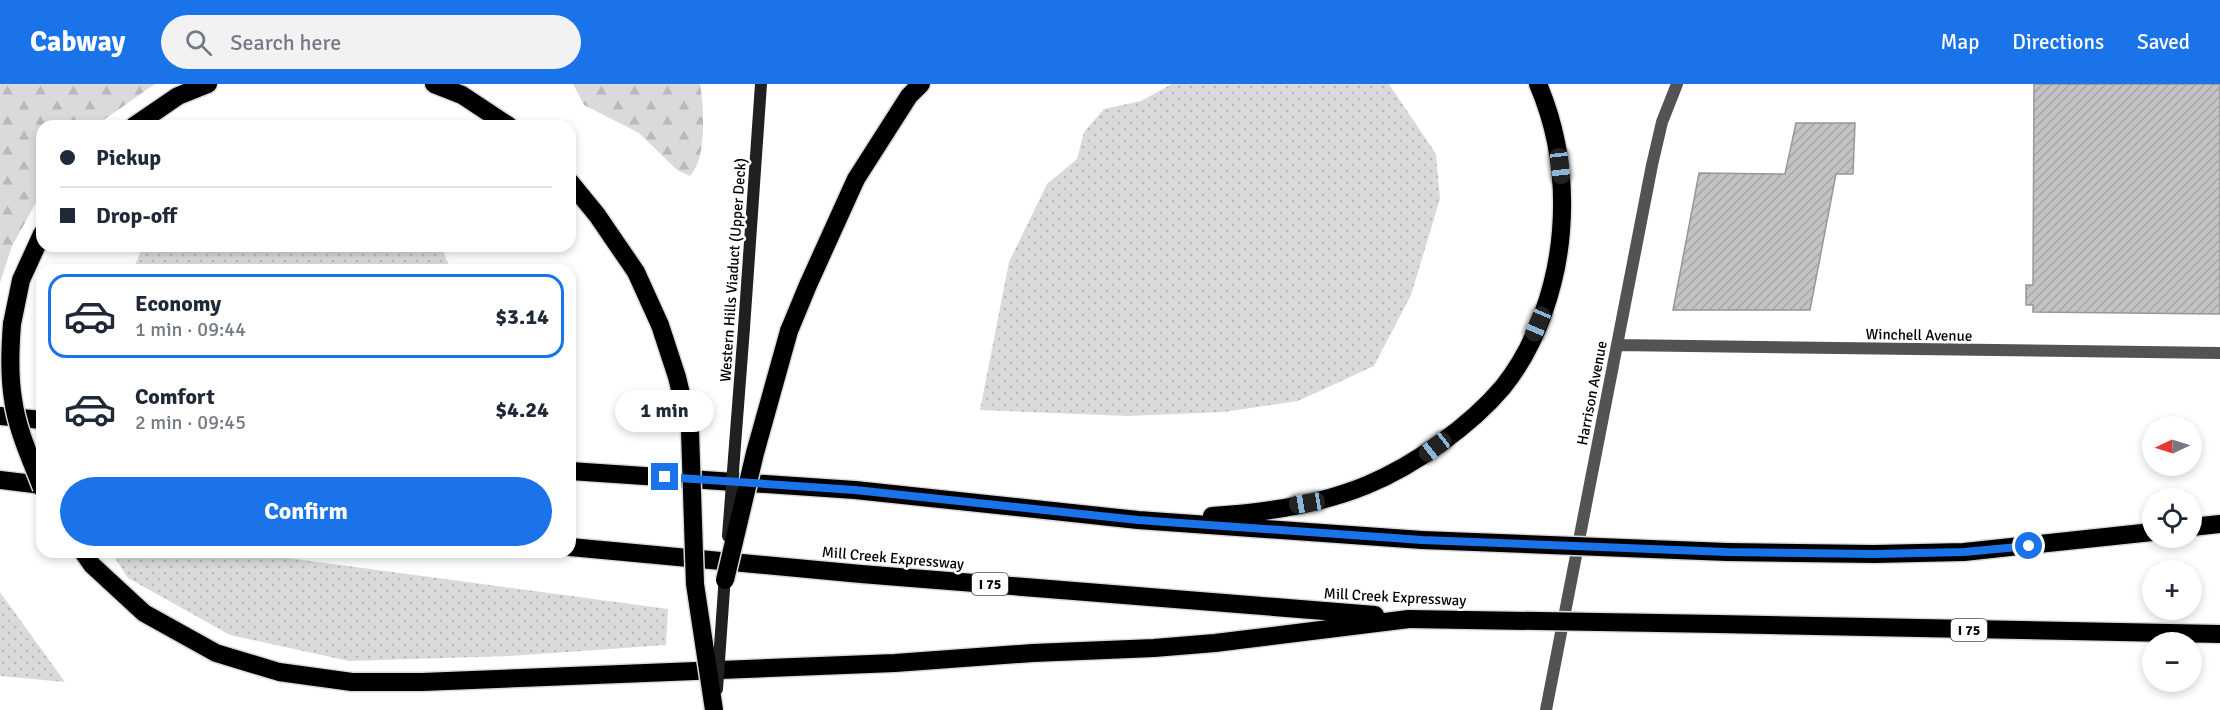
<!DOCTYPE html>
<html lang="en">
<head>
<meta charset="utf-8">
<style>
	:root { --surface:#fff; --page:#f2f2f3; --text:#1f2937; --muted:#747a83; --line:#e0e1e3; --accent:#1a73e8 }
	body { margin:0; font-family:Signika,sans-serif; background:var(--page); color:var(--text); height:100vh; display:flex; flex-direction:column; font-size:22px; white-space:nowrap }
	* { box-sizing:border-box; margin:0 }
	p { font-size:20px; color:var(--muted) }
	.icon { flex:none; width:33px; height:33px; fill:none; stroke:currentColor; stroke-width:2; stroke-linecap:round; stroke-linejoin:round }
	.map { position:relative; flex:1; overflow:hidden }
	.details { position:absolute; left:36px; top:180px; width:540px; height:294px; display:flex; flex-direction:column; background:var(--surface); border-radius:18px; box-shadow:0 3px 9px #0003 }
	.details>* { flex:none }
	.hud { position:absolute; left:36px; top:36px; width:540px; height:132px; border-radius:18px; box-shadow:0 3px 9px #0003; display:grid; align-content:center; height:132px; padding:0 24px; background:var(--surface) }
	.needle { width:39px; rotate:266deg }
	.tools { position:absolute; left:2142px; top:332px; display:grid; gap:12px }
	.tools a { display:grid; place-items:center; width:60px; height:60px; border-radius:50%; background:var(--surface); box-shadow:0 3px 9px #0003; font-size:30px }
	.end { position:absolute; width:27px; height:27px; margin:-14px; border:8px solid #1a73e8; background:#fff; box-shadow:0 0 0 3px #fff }
	.from { border-radius:50% }
	.bubble { position:absolute; height:42px; border-radius:21px; background:var(--surface); box-shadow:0 3px 9px #0003; font-size:20px; font-weight:800; line-height:42px; text-align:center }
	.car { position:absolute; width:18px; height:36px; margin:-18px -9px; border-radius:8px; box-shadow:0 0 4px 2px #0007; background:linear-gradient(#222 24%,#8ab4d8 0 40%,#222 0 76%,#8ab4d8 0 86%,#222 0) }
	.hud b { display:flex; align-items:center; gap:21px; height:57px; font-size:22px }
	.hud b+b { border-top:2px solid var(--line) }
	.hud i { width:15px; height:15px; background:var(--text) }
	ul { padding:10px 0 0; list-style:none }
	li { display:flex; align-items:center; gap:18px; height:84px; margin:0 12px 9px; padding:0 12px; border:3px solid transparent; border-radius:18px }
	li div { flex:1 }
	li b { display:block; font-size:22px }
	li em { font-style:normal; font-weight:800 }
	li.on { border-color:var(--accent) }
	li>.icon { width:54px; height:54px; stroke-width:1.5 }
	.cta { display:flex; gap:12px; margin-top:auto; padding:12px 24px }
	.cta a { flex:1; height:69px; border-radius:36px; background:var(--accent); color:#fff; font-size:24px; font-weight:800; line-height:69px; text-align:center }
	header { display:flex; align-items:center; gap:36px; box-sizing:border-box; height:84px; padding:0 30px; background:var(--accent); color:#fff }
	header strong { font-size:28px }
	nav { display:flex; gap:33px; margin-inline-start:auto; font-size:21px }
	.search { width:420px; height:54px; background:var(--page); display:flex; align-items:center; gap:15px; box-sizing:border-box; padding:0 21px; border-radius:33px; color:var(--muted); font-size:22px }
	.map>svg:first-child { display:block }
	.green { fill:url(#green-dots) }
	.forest { fill:url(#forest-firs) }
	.building { fill:url(#building-hatch); stroke:#979797; stroke-width:1.5 }
	.lines { fill:none; stroke-linecap:round; stroke-linejoin:round }
	.motorway-casing { stroke:#dbdbdb; stroke-width:21 }
	.minor { stroke:#535353; stroke-width:12 }
	.secondary { stroke:#202020; stroke-width:12 }
	.motorway { stroke:#000; stroke-width:18 }
	.motorway-bridge-casing { stroke:#dbdbdb; stroke-width:21; stroke-linecap:butt }
	.secondary-bridge { stroke:#202020; stroke-width:12 }
	.motorway-bridge { stroke:#000; stroke-width:18 }
	.route { stroke:#1a73e8; stroke-width:8 }
	.labels { text-anchor:middle; dominant-baseline:central; stroke-width:5; stroke-linejoin:round; paint-order:stroke }
	.shield { fill:#fff; stroke:#4c4c4c; stroke-width:1.5 }
	.shield-label { font-size:14px; font-weight:bold; fill:#000 }
	.street-label { font-size:15px; fill:#000; stroke:#fff }
</style>
</head>
<body>
<header>
<strong>Cabway</strong>
<div class="search"><svg class="icon" aria-label="search" viewBox="0 0 24 24"><circle cx="10" cy="10" r="6"/><path d="M15 15l6 6"/></svg>Search here</div>
<nav><a>Map</a><a>Directions</a><a>Saved</a></nav>
</header>
<div class="map">
<svg width="2220" height="626" viewBox="0 0 2220 626">
	<defs>
		<pattern id="green-dots" width="8" height="8" patternUnits="userSpaceOnUse" patternTransform="scale(1.5)"><rect width="8" height="8" fill="#dadada"/><path d="M2 2h.1M6 6h.1" fill="none" stroke="#b9b9b9" stroke-width="1.8" stroke-linecap="round"/></pattern>
		<pattern id="forest-firs" width="22" height="20" patternUnits="userSpaceOnUse" patternTransform="scale(1.5)"><rect width="22" height="20" fill="#dadada"/><path d="M5 1l3.5 6h-7zM16 11l3.5 6h-7z" fill="#b9b9b9"/></pattern>
		<pattern id="building-hatch" width="6" height="6" patternUnits="userSpaceOnUse" patternTransform="scale(1.5)"><rect width="6" height="6" fill="#c3c3c3"/><path d="M-1 1l2-2M0 6l6-6M5 7l2-2" fill="none" stroke="#a6a6a6"/></pattern>
	</defs>
	<rect width="100%" height="100%" fill="#fff"/>
	<!-- green -->
	<path class="green" d="M 1172,0 L 1389,0 L 1436,70 L 1440,115 L 1411,211 L 1374,282 L 1298,317 L 1224,328 L 1128,332 L 980,326 L 1009,178 L 1047,100 L 1077,75 L 1084,48 L 1104,25 L 1141,17 Z
		M 143,162 L 441,162 L 451,186 L 133,186 Z
		M 111,468 L 243,468 L 668,525 L 666,561 L 510,572 L 349,577 L 230,551 L 128,494 Z
		M 0,508 L 65,598 L 0,592 Z"/>
	<!-- forest -->
	<path class="forest" d="M 0,0 L 155,0 L 95,42 L 42,42 L 42,108 L 12,162 L 0,199 Z
		M 573,0 L 700,0 C 704,23 707,75 690,92 L 677,86 L 639,49 L 584,21 Z"/>
	<!-- building -->
	<path class="building" d="M 2034,0 L 2220,0 L 2220,230 L 2033,228 L 2033,221 L 2026,221 L 2026,201 L 2033,201 Z
		M 1796,39 L 1855,39 L 1853,90 L 1836,90 L 1810,226 L 1673,226 L 1699,89 L 1785,90 Z"/>
	<g class="lines">
		<!-- motorway casing -->
		<g class="motorway-casing">
			<path id="motorway" d="M 434,0 L 462,11 L 509,42
				M 134,42 L 178,12 L 208,0
				M 570,98 L 597,131 L 636,188 L 660,241
				M 12,240 L 21,196 L 42,150
				M 789,247 L 808,201 L 856,95 L 909,12 L 921,0
				M 0,332 L 42,336
				M 570,387 L 855,406 L 1138,436 L 1422,456
				M 0,396 L 42,401
				M 1212,432 C 1262,429 1321,420 1367,401 C 1415,381 1470,342 1503,303 C 1537,261 1557,200 1561,147 C 1565,97 1558,47 1538,0
				M 2192,443 L 2220,440
				M 570,463 L 861,490 L 1375,531
				M 83,468 L 92,481 L 144,529 L 216,569 L 279,588 L 352,598 L 422,598 L 895,579 L 1033,569 L 1154,564 L 1215,559 L 1409,535
				M 1727,468 L 1874,470 L 1964,468 L 2152,448
				M 1718,540 L 2220,550"/>
		</g>
		<!-- minor -->
		<path class="minor" d="M 1617,261 L 2220,269
			M 1546,626 L 1652,81 L 1662,38 L 1677,0"/>
		<!-- secondary -->
		<path class="secondary" d="M 744,244 L 761,0"/>
		<!-- motorway -->
		<use href="#motorway" class="motorway"/>
		<!-- motorway-bridge casing -->
		<g class="motorway-bridge-casing">
			<path id="motorway-bridge" d="M 12,240 C 10,265 9,291 13,315 C 17,346 31,375 42,404
				M 660,241 L 677,293 L 690,347 L 695,500 L 714,626
				M 1422,456 L 1727,468
				M 725,496 L 755,369 L 789,247
				M 1409,535 L 1718,540"/>
		</g>
		<!-- secondary-bridge -->
		<path class="secondary-bridge" d="M 728,452 L 744,244
			M 717,605 L 725,491"/>
		<!-- motorway-bridge -->
		<use href="#motorway-bridge" class="motorway-bridge"/>
	</g>
	<g class="lines">
		<!-- route -->
		<path class="route" d="M 665,393 L 855,406 L 1138,436 L 1422,456 L 1727,468 L 1874,470 L 1964,468 L 2029,462"/>
	</g>
	<g class="labels">
		<!-- shield labels -->
		<g class="shield">
			<rect x="972" y="489" width="36" height="22" rx="4.5"/>
			<rect x="1951" y="535" width="36" height="22" rx="4.5"/>
		</g>
		<g class="shield-label">
			<text x="990" y="500">I 75</text>
			<text x="1969" y="546">I 75</text>
		</g>
		<!-- street labels -->
		<g class="street-label">
			<text transform="translate(733 186) rotate(-86)">Western Hills Viaduct (Upper Deck)</text>
			<text transform="translate(1919 251) rotate(1)">Winchell Avenue</text>
			<text transform="translate(1592 309) rotate(-79)">Harrison Avenue</text>
			<text transform="translate(893 474) rotate(5)">Mill Creek Expressway</text>
			<text transform="translate(1395 513) rotate(3)">Mill Creek Expressway</text>
		</g>
	</g>
</svg>
<div class="tools">
<a><svg class="needle" viewBox="-14 -14 28 28"><path d="M0-13l5 13h-10z" fill="#e53935"/><path d="M0 13l5-13h-10z" fill="#747a83"/></svg></a>
<a><svg class="icon" aria-label="locate" viewBox="0 0 24 24"><circle cx="12" cy="12" r="6"/><path d="M12 2v4M12 18v4M2 12h4M18 12h4"/></svg></a>
<a>+</a>
<a>−</a>
</div>
<i class="end from" style="left:2029px;top:462px"></i>
<i class="end" style="left:665px;top:393px"></i>
<div class="bubble" style="left:615px;top:306px;width:99px">1 min</div>
<i class="car" style="left:1560px;top:82px;rotate:173deg"></i>
<i class="car" style="left:1538px;top:240px;rotate:203deg"></i>
<i class="car" style="left:1435px;top:363px;rotate:232deg"></i>
<i class="car" style="left:1307px;top:419px;rotate:261deg"></i>
<div class="hud">
<b><i class="from"></i>Pickup</b>
<b><i></i>Drop-off</b>
</div>
<section class="details">
<ul>
<li class="on"><svg class="icon" aria-label="car" viewBox="0 0 24 24"><path d="M5 17H2v-5l4-1 3-4h7l3 4 3 1v5h-3M9 17h6M6 11h13"/><circle cx="7" cy="17" r="2"/><circle cx="17" cy="17" r="2"/></svg><div><b>Economy</b><p>1 min · 09:44</p></div><em>$3.14</em></li>
<li><svg class="icon" aria-label="car" viewBox="0 0 24 24"><path d="M5 17H2v-5l4-1 3-4h7l3 4 3 1v5h-3M9 17h6M6 11h13"/><circle cx="7" cy="17" r="2"/><circle cx="17" cy="17" r="2"/></svg><div><b>Comfort</b><p>2 min · 09:45</p></div><em>$4.24</em></li>
</ul>
<div class="cta"><a>Confirm</a></div>
</section>
</div>
</body>
</html>
